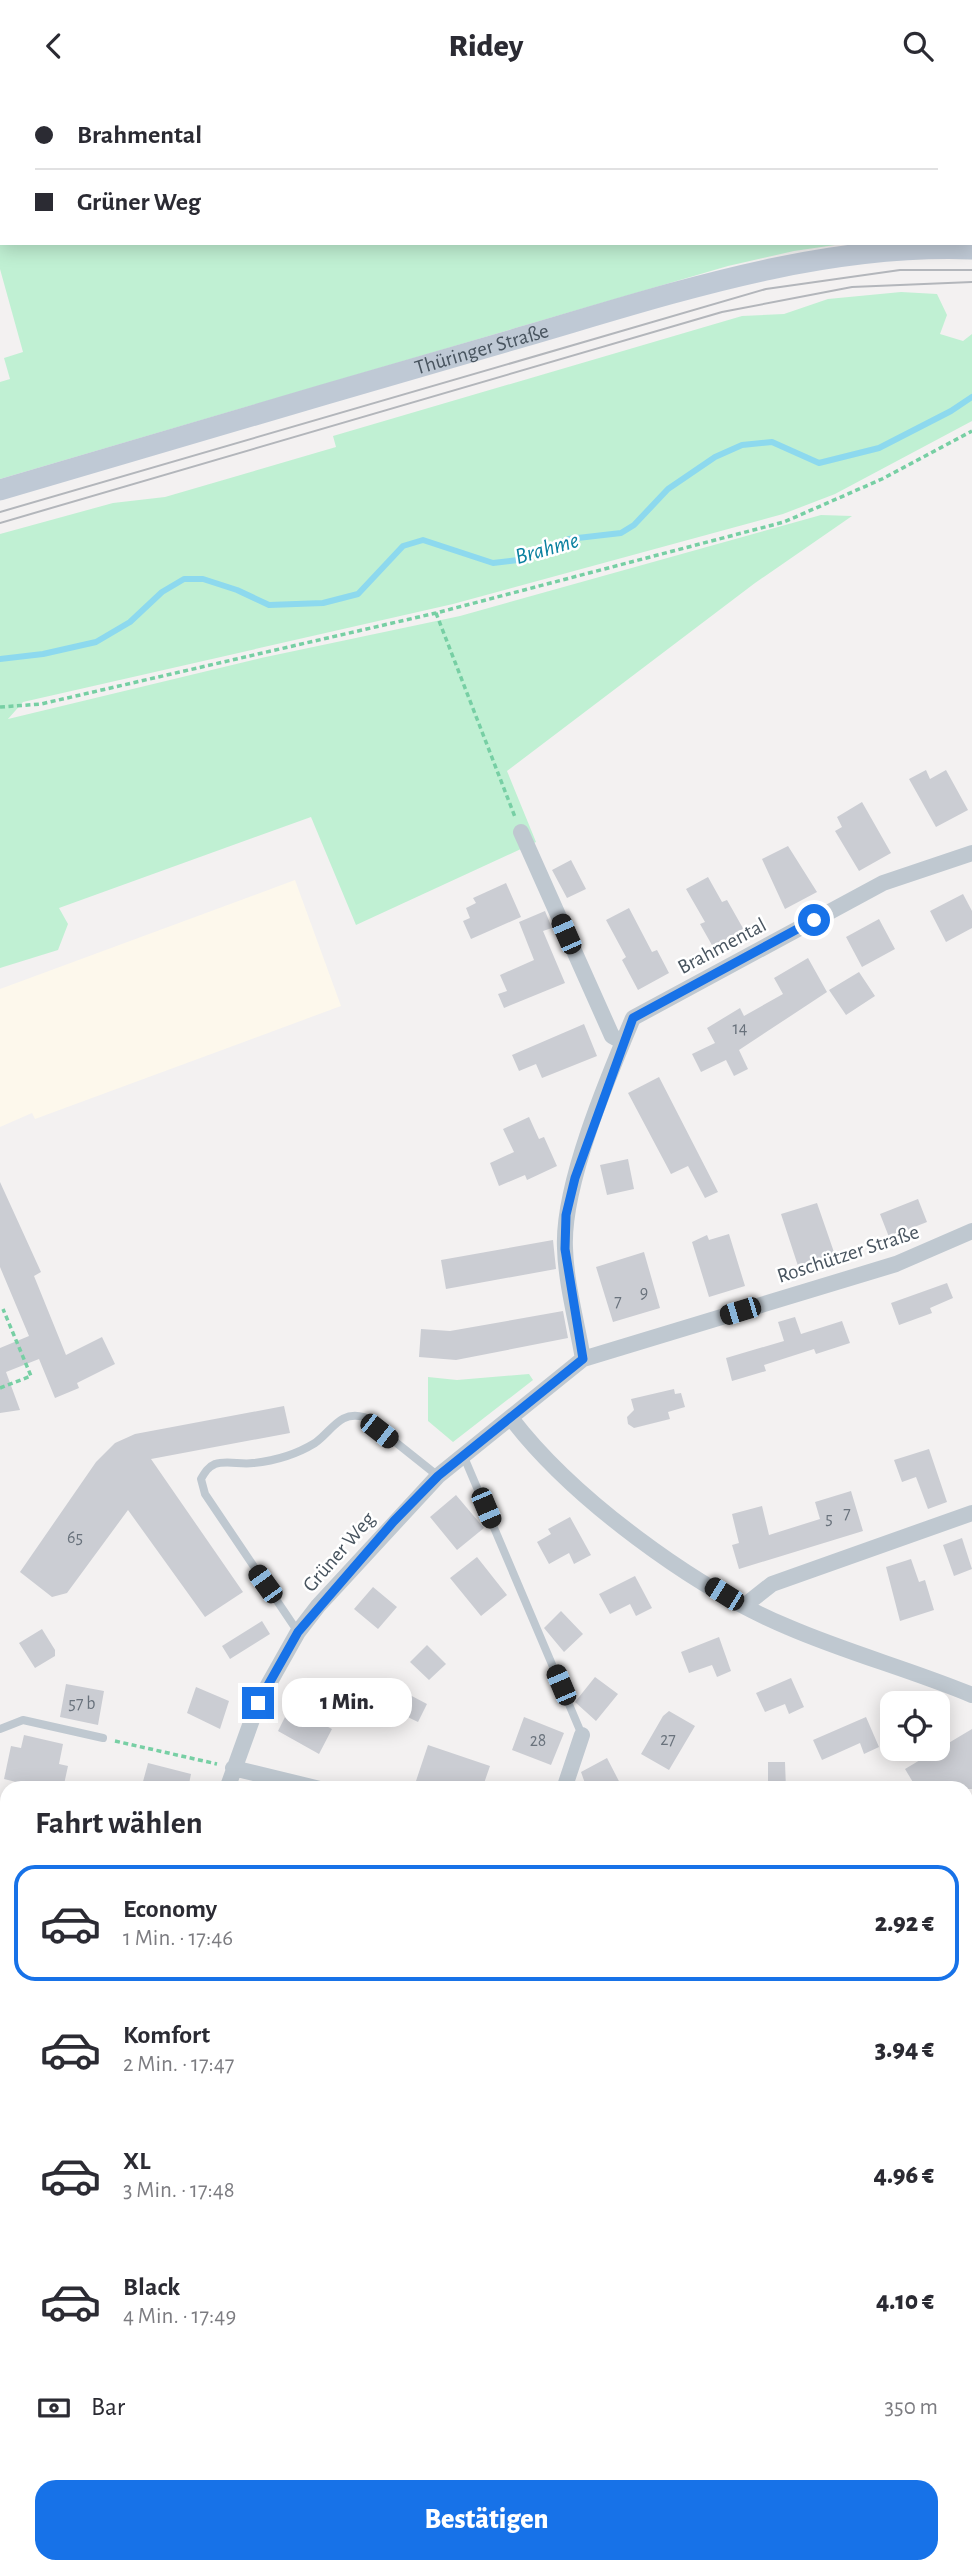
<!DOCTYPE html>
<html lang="de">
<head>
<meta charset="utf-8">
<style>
	:root { --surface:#fff; --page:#f2f2f3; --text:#2b2b33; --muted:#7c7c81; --line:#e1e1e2; --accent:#1772e8 }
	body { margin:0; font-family:"Alegreya Sans",sans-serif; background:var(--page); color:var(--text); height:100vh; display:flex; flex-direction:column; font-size:26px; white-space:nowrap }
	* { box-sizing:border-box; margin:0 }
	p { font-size:23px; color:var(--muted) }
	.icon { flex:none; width:38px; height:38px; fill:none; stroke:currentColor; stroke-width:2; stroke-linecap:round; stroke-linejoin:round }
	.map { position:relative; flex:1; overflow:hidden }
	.drawer { position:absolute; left:0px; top:1690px; width:973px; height:793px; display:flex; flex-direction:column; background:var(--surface); border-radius:21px 21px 0 0; box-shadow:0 4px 18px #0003 }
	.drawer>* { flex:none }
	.top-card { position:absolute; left:0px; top:0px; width:973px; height:154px; box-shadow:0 4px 18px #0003; display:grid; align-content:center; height:154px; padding:0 35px; background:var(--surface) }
	.buttons { position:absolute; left:880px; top:1600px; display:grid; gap:14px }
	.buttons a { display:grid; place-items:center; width:70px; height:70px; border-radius:14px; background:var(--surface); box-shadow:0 4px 18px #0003; font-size:35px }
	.end { position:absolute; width:32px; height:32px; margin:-16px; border:9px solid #1772e8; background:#fff; box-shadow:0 0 0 4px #fff }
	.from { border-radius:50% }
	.bubble { position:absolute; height:49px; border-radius:21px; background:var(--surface); box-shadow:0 4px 18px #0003; font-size:23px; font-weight:800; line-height:49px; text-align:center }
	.car { position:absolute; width:21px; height:42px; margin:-21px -10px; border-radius:9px; box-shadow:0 0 5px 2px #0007; background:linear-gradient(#222 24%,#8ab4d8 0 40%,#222 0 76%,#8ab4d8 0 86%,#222 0) }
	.top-card b { display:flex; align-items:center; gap:24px; height:66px; font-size:26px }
	.top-card b+b { border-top:2px solid var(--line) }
	.top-card i { width:18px; height:18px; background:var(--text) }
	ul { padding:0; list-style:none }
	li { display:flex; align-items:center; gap:21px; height:116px; margin:0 14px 10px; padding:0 21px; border:4px solid transparent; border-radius:21px }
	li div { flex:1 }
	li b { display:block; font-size:26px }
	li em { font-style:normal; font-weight:800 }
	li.current { border-color:var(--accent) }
	li>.icon { width:63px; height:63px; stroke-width:1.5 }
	h2 { padding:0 35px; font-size:32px; line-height:84px }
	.pay { display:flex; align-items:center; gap:18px; height:77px; padding:0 35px; font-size:26px }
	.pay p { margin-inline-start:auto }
	.button { display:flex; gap:14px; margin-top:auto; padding:14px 35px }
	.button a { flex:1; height:80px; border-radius:21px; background:var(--accent); color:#fff; font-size:28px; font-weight:800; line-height:80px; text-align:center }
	header { display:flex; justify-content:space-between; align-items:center; height:91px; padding:0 35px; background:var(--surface); font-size:32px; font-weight:800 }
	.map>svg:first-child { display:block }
	.commercial { fill:#fdf8ec }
	.education { fill:#e4e2e3 }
	.green { fill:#c0f0d3 }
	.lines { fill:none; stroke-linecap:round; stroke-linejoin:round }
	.stream { stroke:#8dd9ee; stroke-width:6 }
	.building { fill:#cbcdd3 }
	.path { stroke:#77cfa4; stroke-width:3.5; stroke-dasharray:5 3.5; stroke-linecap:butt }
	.lane { stroke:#bfc8d0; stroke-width:8 }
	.street { stroke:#bfc8d0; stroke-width:16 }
	.secondary { stroke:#bfc9d5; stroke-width:21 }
	.tram { stroke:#b3b6bb; stroke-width:2 }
	.route { stroke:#1772e8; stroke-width:9 }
	.labels { text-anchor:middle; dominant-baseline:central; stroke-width:5; stroke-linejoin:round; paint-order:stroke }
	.number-label { font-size:18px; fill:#69727c }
	.street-label { font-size:21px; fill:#48545f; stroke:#fff }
	.water-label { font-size:23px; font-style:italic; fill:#0b81a0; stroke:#fff }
</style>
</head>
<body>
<header><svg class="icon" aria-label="back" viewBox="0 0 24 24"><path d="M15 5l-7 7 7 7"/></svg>Ridey<svg class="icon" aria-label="search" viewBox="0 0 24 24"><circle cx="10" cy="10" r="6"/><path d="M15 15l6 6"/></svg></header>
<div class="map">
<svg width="972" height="2482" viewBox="0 0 972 2482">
	<rect width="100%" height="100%" fill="#f3f1f1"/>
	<!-- commercial -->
	<path class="commercial" d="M 295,789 L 341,915 L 35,1028 L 32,1022 L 0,1036 L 0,898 Z"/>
	<!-- education -->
	<path class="education" d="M 0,1728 L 7,1746 L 7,1868 L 0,1871 Z"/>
	<!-- green -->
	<path class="green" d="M 0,0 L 327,2 L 2,2 L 2,152 L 849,152 L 794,160 L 728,175 L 0,388 L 0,291 L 10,288 L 4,267 L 23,261 L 0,178 Z
		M 434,0 L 778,0 L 779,2 L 434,2 Z
		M 910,0 L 972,0 L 972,141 L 971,2 Z
		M 901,201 L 937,203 L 947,224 L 940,243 L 963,250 L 972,243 L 972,330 L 835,403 L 783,423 L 453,513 L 23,611 L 8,628 L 261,567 L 460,525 L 821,424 L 852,425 L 755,492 L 507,680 L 536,751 L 356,834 L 311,726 L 59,817 L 68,833 L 58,859 L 0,877 L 0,443 L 113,412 L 165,406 L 336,356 L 333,345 L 742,225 L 784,223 L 828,208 Z
		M 529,1283 L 533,1289 L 453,1351 L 428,1330 L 428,1286 L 457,1289 Z
		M 7,1868 L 7,2035 L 0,2036 L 0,1871 Z"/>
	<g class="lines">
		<!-- stream -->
		<path class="stream" d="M 0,568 L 43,563 L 96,551 L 130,531 L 162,501 L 184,488 L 203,488 L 237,499 L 269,514 L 323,512 L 358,503 L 403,455 L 423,449 L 493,472 L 518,469 L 569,448 L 621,442 L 634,434 L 668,398 L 715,366 L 742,354 L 772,351 L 819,372 L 879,357 L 951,320 L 972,306"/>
	</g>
	<!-- building -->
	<path class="building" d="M 926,679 L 930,688 L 946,679 L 968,719 L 936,736 L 909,688 Z
		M 862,711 L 891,762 L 859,780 L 835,740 L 842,736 L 837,726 Z
		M 788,755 L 817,801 L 785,818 L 762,768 Z
		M 571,769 L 586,798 L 567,807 L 552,779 Z
		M 708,786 L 722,811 L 727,809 L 744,839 L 713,856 L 700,833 L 705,831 L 686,798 Z
		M 506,792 L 521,826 L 471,848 L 463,830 L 470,827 L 466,817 L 476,812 L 473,807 Z
		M 963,803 L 972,820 L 972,837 L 946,851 L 930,820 Z
		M 629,817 L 652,861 L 657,859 L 669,882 L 638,899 L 622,869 L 626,866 L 606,829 Z
		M 545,820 L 552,837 L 543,840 L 565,892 L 504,917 L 498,903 L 507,900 L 500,884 L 534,869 L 519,831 Z
		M 879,828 L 895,858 L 862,876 L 846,846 Z
		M 808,867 L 827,901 L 739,959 L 748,978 L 734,985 L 726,969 L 701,981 L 692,963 L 715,952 L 707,937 L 740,917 L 744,925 L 783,903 L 774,887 Z
		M 859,881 L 875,905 L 846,924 L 829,899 Z
		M 584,933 L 597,965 L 542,987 L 536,973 L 519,980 L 512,964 Z
		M 659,986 L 718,1101 L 705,1107 L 688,1075 L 671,1083 L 628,1002 Z
		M 529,1026 L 539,1048 L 544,1046 L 557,1075 L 527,1089 L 525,1084 L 499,1095 L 490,1072 L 514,1061 L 503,1038 Z
		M 628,1068 L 634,1098 L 607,1104 L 600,1074 Z
		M 0,1091 L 41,1181 L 34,1185 L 66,1264 L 102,1246 L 115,1273 L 77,1292 L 79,1297 L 55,1307 L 39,1268 L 6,1281 L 20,1319 L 0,1322 L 0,1257 L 29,1245 L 0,1176 Z
		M 918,1108 L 927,1131 L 889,1146 L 880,1123 Z
		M 817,1112 L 836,1167 L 799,1178 L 781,1123 Z
		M 729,1143 L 745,1195 L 709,1206 L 692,1151 L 707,1144 L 709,1149 Z
		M 553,1149 L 556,1178 L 446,1198 L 441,1169 Z
		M 644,1161 L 660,1217 L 613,1231 L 596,1176 Z
		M 947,1192 L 953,1207 L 930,1217 L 932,1222 L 899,1234 L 891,1212 Z
		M 563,1220 L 568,1247 L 456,1269 L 419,1266 L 421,1238 L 450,1240 Z
		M 795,1226 L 801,1243 L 842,1230 L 850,1252 L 816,1263 L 814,1258 L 764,1274 L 766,1280 L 732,1290 L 726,1267 L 784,1250 L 778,1231 Z
		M 674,1298 L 675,1303 L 681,1302 L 685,1316 L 668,1321 L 670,1328 L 634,1337 L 628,1333 L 627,1326 L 634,1319 L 631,1308 Z
		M 284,1315 L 290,1342 L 151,1368 L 243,1501 L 205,1526 L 128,1419 L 67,1502 L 52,1506 L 20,1481 L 96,1371 L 115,1352 L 135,1343 Z
		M 929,1358 L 947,1411 L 928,1418 L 916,1386 L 902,1391 L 894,1369 Z
		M 851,1400 L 863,1440 L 739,1478 L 732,1454 L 739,1452 L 732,1423 L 762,1415 L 769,1444 L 820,1428 L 815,1411 Z
		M 456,1404 L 484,1437 L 457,1459 L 430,1426 Z
		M 570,1426 L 591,1464 L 574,1473 L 569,1462 L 549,1473 L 537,1451 L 551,1443 L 548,1438 Z
		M 962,1447 L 972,1478 L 954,1485 L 943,1454 Z
		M 477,1466 L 507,1504 L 481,1525 L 450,1487 Z
		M 911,1468 L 919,1491 L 925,1489 L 934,1519 L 900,1530 L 886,1476 Z
		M 635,1485 L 652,1517 L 636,1525 L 630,1513 L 610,1523 L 599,1503 Z
		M 373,1496 L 397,1516 L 378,1538 L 354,1518 Z
		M 561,1520 L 583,1543 L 564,1561 L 544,1537 Z
		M 262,1530 L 270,1543 L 230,1568 L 222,1555 Z
		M 42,1538 L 55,1559 L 55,1565 L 35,1577 L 19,1552 Z
		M 719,1546 L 731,1580 L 717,1586 L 712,1574 L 689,1582 L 681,1561 Z
		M 427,1554 L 446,1573 L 429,1589 L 410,1571 Z
		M 595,1586 L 618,1603 L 596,1630 L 575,1611 Z
		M 791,1587 L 804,1616 L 789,1623 L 785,1613 L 765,1621 L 756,1602 Z
		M 66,1593 L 104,1600 L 98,1634 L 60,1626 Z
		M 389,1593 L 427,1613 L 418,1631 L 393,1619 L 390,1626 L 376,1618 Z
		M 196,1596 L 229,1610 L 220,1638 L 187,1622 Z
		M 290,1616 L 332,1638 L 319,1663 L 278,1640 Z
		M 669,1620 L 695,1635 L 669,1679 L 641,1663 L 663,1625 Z
		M 524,1626 L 564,1642 L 551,1674 L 512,1659 Z
		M 866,1626 L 879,1656 L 864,1663 L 860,1652 L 822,1669 L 813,1649 Z
		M 972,1638 L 972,1698 L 917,1698 L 905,1678 Z
		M 24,1644 L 63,1653 L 59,1673 L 68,1675 L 63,1698 L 19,1698 L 20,1692 L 4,1688 L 11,1655 L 21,1657 Z
		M 428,1654 L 490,1675 L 482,1698 L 437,1698 L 416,1690 Z
		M 607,1667 L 623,1698 L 587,1698 L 581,1681 Z
		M 768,1671 L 785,1671 L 786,1698 L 768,1698 Z
		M 148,1672 L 191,1683 L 188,1698 L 141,1698 Z"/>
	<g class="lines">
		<!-- path -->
		<path class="path" d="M 436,522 L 515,726
			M 0,616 L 41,613 L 436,522 L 784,431 L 882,388 L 972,340
			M 0,1297 L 31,1285 L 3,1218
			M 115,1650 L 217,1673
			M 966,1976 L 972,1975
			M 169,2476 L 173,2482
			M 653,2476 L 656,2482"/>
		<!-- lane -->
		<path class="lane" d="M 464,1366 L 582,1644
			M 298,1541 L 205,1403 L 201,1388 C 205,1381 208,1376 215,1373 C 227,1369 241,1374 253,1372 C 274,1370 297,1363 315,1352 C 332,1340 340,1319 364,1326 L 438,1385
			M 0,1638 L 23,1629 L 103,1647"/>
		<!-- street -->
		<path class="street" d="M 521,741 L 612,945 L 623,951
			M 583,1268 C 577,1232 566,1193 565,1157 C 562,1095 608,986 633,927 L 883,792 L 972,762
			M 511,1327 C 572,1407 694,1497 788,1536 C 848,1562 912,1579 972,1604
			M 744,1515 L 772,1493 L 972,1422
			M 233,1677 L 320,1698
			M 227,1698 L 258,1612 L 298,1541 L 318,1515 L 438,1385 L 583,1268 L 896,1173 L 972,1140
			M 564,1698 L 582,1644
			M 966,1854 L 972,1850
			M 966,2161 L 972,2169
			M 966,2391 L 972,2385
			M 424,2476 L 425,2482
			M 876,2482 L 882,2476"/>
		<!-- secondary -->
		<g class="secondary">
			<path id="s1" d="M 0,399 C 171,349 341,298 512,249 C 661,206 815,152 972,158"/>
			<path d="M 0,2262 L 7,2278"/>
			<path d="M 129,2476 L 134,2482"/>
		</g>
		<!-- tram -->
		<path class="tram" d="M 0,421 L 766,198 L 900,179 L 972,179
			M 0,432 L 722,221 L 852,196 L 972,191
			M 0,2181 L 7,2197
			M 0,2205 L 7,2221
			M 149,2476 L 153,2482"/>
	</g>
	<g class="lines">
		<!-- route -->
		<path class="route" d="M 258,1612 L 298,1541 L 394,1430 L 438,1385 L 583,1268 L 565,1158 L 566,1124 L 575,1087 L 633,927 L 814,829"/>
	</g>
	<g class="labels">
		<!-- number labels -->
		<g class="number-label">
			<text x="740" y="938">14</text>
			<text x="644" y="1202">9</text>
			<text x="618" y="1211">7</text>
			<text x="847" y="1423">7</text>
			<text x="829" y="1428">5</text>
			<text x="75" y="1447">65</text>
			<text x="82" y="1613">57 b</text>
			<text x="668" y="1649">27</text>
			<text x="538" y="1650">28</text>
		</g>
		<!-- street labels -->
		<g class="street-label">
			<text stroke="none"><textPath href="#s1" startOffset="502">Thüringer Straße</textPath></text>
			<text transform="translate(722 855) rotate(-28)">Brahmental</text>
			<text transform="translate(848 1163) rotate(-18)">Roschützer Straße</text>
			<text transform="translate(339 1461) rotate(-49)">Grüner Weg</text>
		</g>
		<!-- water labels -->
		<g class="water-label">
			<text transform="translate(547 458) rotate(-16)">Brahme</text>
		</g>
	</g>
</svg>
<div class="buttons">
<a><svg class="icon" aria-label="locate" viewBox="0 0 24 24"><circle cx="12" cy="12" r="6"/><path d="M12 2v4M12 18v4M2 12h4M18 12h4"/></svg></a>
</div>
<i class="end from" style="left:814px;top:829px"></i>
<i class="end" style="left:258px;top:1612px"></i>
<div class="bubble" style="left:282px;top:1587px;width:130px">1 Min.</div>
<i class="car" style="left:566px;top:843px;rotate:336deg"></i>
<i class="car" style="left:740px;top:1220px;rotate:253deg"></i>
<i class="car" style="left:379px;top:1340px;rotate:128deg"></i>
<i class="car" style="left:486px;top:1417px;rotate:157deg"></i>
<i class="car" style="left:265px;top:1493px;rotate:324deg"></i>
<i class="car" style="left:724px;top:1503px;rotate:302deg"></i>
<i class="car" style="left:561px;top:1594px;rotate:337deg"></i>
<div class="top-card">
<b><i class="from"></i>Brahmental</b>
<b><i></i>Grüner Weg</b>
</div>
<section class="drawer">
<h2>Fahrt wählen</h2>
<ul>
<li class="current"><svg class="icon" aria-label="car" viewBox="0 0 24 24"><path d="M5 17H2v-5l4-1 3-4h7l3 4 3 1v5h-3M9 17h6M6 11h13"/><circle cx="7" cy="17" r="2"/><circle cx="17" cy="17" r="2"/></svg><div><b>Economy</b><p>1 Min. · 17:46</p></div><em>2.92 €</em></li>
<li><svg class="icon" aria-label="car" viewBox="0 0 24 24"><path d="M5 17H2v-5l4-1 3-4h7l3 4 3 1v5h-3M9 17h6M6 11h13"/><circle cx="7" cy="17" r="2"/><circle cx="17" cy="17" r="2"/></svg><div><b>Komfort</b><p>2 Min. · 17:47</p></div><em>3.94 €</em></li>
<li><svg class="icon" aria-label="car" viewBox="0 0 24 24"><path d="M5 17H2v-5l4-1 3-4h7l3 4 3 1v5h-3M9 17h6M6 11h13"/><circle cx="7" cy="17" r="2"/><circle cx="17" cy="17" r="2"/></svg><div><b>XL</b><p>3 Min. · 17:48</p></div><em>4.96 €</em></li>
<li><svg class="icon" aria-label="car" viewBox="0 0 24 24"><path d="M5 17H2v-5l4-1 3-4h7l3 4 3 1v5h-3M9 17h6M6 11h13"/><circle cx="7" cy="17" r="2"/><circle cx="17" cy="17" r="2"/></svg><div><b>Black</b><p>4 Min. · 17:49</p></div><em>4.10 €</em></li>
</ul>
<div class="pay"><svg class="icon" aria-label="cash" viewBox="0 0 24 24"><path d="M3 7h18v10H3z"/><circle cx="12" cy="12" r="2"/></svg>Bar<p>350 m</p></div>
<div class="button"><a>Bestätigen</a></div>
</section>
</div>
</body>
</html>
